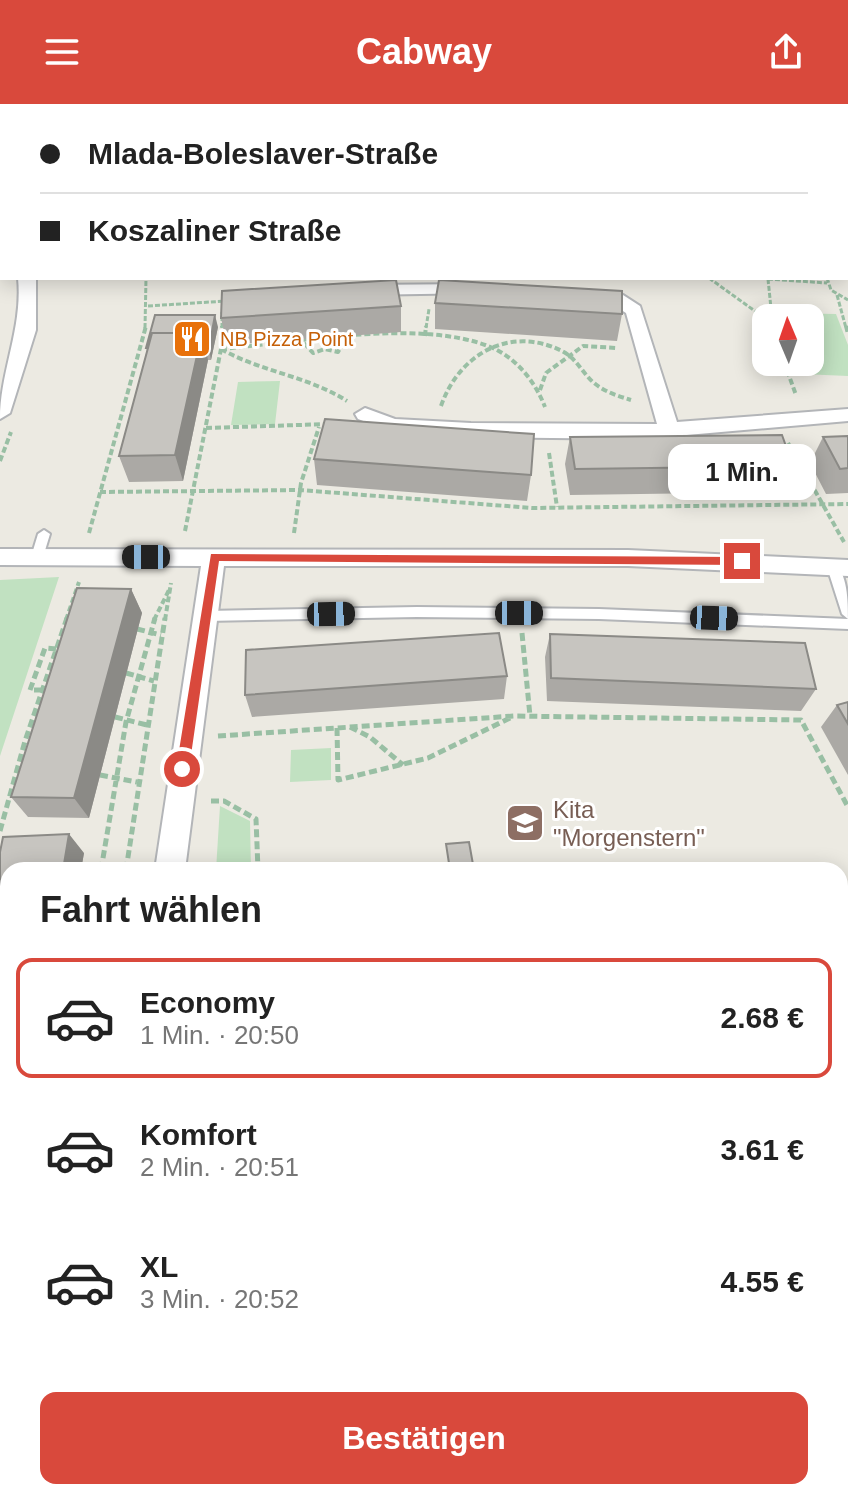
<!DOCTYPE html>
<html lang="de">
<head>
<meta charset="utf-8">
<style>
	:root { --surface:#fff; --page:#f2f2f2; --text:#222; --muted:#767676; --line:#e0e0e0; --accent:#d9493c }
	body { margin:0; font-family:Helvetica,sans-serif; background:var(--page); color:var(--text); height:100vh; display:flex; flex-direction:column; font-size:30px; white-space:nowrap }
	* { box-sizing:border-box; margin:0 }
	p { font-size:26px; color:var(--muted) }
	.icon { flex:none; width:44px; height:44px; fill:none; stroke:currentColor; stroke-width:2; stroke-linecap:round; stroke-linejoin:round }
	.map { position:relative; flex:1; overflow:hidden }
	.drawer { position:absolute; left:0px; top:758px; width:848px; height:638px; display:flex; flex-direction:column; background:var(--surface); border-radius:24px 24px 0 0; box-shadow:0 4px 20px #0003 }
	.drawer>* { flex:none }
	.guide { position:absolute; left:0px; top:0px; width:848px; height:176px; box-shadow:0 4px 20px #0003; display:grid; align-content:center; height:176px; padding:0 40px; background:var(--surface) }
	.needle { width:52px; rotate:358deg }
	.controls { position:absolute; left:752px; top:200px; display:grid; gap:16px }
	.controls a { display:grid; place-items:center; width:72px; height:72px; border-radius:16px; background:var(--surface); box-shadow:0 4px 20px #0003; font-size:40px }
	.end { position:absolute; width:36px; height:36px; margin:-18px; border:10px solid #d9493c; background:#fff; box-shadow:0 0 0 4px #fff }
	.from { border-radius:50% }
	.bubble { position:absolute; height:56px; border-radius:16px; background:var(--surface); box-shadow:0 4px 20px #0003; font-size:26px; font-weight:700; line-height:56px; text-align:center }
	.car { position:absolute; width:24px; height:48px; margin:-24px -12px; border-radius:10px; box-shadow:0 0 6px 2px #0007; background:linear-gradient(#222 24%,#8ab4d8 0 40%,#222 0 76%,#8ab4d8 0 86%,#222 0) }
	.guide b { display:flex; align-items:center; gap:28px; height:76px; font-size:30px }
	.guide b+b { border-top:2px solid var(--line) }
	.guide i { width:20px; height:20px; background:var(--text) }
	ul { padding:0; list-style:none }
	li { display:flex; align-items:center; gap:24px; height:120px; margin:0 16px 12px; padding:0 24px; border:4px solid transparent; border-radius:16px }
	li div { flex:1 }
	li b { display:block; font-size:30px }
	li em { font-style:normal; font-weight:700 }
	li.active { border-color:var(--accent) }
	li>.icon { width:72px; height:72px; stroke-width:1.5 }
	h2 { padding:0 40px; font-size:36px; line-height:96px }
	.cta { display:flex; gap:16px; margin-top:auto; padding:16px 40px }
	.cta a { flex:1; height:92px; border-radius:16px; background:var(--accent); color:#fff; font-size:32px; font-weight:700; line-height:92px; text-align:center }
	header { display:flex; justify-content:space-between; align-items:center; height:104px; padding:0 40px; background:var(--accent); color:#fff; font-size:36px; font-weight:700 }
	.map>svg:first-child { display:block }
	.green { fill:#c1e1c1 }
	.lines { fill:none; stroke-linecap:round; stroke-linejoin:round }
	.service-casing { stroke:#b3b5b8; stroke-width:4 }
	.minor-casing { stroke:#b3b5b8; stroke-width:4 }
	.path-far3 { stroke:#99bfa4; stroke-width:3; stroke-dasharray:5 2; stroke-linecap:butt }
	.path-far2 { stroke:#99bfa4; stroke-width:4; stroke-dasharray:6 3; stroke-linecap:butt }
	.path-far1 { stroke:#99bfa4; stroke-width:5; stroke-dasharray:8 4; stroke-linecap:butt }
	.path { stroke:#99bfa4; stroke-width:7; stroke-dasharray:10 5; stroke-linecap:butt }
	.service { fill:#fff; fill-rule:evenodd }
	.minor { fill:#fff; fill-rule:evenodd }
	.wall { fill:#aba9a5 }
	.shaded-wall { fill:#8b8a86 }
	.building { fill:#c7c5c0; stroke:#8b8a86; stroke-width:2 }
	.route { fill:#d9493c }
	.labels { text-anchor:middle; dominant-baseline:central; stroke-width:6; stroke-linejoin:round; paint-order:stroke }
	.far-food-label { font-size:20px; fill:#c56008; stroke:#fff; text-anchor:start }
	.education-label { font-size:24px; fill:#785e54; stroke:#fff; text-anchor:start }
</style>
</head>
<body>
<header><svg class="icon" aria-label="menu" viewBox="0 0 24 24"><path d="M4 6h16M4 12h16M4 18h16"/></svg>Cabway<svg class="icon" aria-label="share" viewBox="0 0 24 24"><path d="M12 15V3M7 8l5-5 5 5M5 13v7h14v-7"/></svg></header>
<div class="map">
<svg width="848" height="1395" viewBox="0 0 848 1395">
	<rect width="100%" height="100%" fill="#eceae2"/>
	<!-- green -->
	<path class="green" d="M 200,0 L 744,0 L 217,2 Z
		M 782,209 L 836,210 L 848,241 L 848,272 L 802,270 L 798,258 L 810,258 L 810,214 L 784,214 Z
		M 280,277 L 275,320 L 231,321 L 238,278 Z
		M 59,473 L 0,652 L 0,476 Z
		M 331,644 L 331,676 L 290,678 L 291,646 Z
		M 220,702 L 250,717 L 251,766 L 216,766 Z"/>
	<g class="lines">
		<!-- service casing -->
		<g class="service-casing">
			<path id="service" d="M 44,426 L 50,430 L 43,453 L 37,457 L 31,453 L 38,430 Z
				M 833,459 C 848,468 848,498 848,515 L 842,510 L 827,463 Z
				M 417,503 L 599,505 L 848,515 L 848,525 L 599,515 L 417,513 L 206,517 L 200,512 L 206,507 Z"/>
		</g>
		<!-- minor casing -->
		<g class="minor-casing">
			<path id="minor" d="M 0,121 L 2,121 L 2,133 L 0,133 Z
				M 18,174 L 36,174 L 36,226 L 10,309 L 0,315 C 0,267 23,224 18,174 Z
				M 475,180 L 484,185 L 481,189 L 361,191 L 352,186 L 361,181 Z
				M 585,186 L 623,191 L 640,202 L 677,318 L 848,305 L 848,317 L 641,335 L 471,333 L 392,328 L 358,315 L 355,310 L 365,304 L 395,315 L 471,319 L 657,320 L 626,209 L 612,200 L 579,195 L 579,187 Z
				M 0,445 L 628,446 L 848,456 L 848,472 L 628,462 L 224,462 L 185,766 L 155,766 L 201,462 L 0,461 Z
				M 174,1388 L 216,1388 L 217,1395 L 175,1395 Z"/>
		</g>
		<!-- path-far3 -->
		<path class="path-far3" d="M 709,174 L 766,215
			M 827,174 L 831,186 L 848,196
			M 768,175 L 827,179
			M 768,175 L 772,214
			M 837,191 L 846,224
			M 148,202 L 226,197
			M 145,224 L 146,174
			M 222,224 L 222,208
			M 426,224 L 429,205"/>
		<!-- path-far2 -->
		<path class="path-far2" d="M 846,222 L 848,230
			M 425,232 L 426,222
			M 304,239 L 313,249 L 325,245 L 338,248 L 345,236
			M 221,245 C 297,238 418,215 488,242 C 515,252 535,277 545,303
			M 221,245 C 261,268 308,272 347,297
			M 784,258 L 796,291
			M 540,286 L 546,269 L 583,242 L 617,244
			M 441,302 C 459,250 510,221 562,247 C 574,253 580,264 588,273 C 599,286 615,291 631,296
			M 206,324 L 329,320
			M 788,339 L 844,438
			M 549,349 L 557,403
			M 0,357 L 11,328
			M 100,388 L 300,386 L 532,404 L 848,400
			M 185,427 L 221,245 L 222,222
			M 89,429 L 146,222
			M 294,429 L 301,379 L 319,323
			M 66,516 L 79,478
			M 154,516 L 169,486
			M 165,516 L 171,479"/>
		<!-- path-far1 -->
		<path class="path-far1" d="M 137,525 L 161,531
			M 522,529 L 530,612
			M 126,569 L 154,577
			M 42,586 L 30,586 L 45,544 L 56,545
			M 115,613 L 147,621
			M 350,623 L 370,633 L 403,661
			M 337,624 L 338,676 L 428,654 L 512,613
			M 218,632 L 514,612 L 801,616 L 848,703
			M 100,671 L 137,678
			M 211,697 L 224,697 L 256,715 L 258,766
			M 0,727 L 25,637 L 67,514
			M 101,766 L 126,618 L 155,514
			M 126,766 L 165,514"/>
		<!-- path -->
		<path class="path" d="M 0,1102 L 8,1099
			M 65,1388 L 65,1395
			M 111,1388 L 113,1395
			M 280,1388 L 281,1395"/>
		<!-- service -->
		<use href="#service" class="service"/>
		<!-- minor -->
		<use href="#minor" class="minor"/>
	</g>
	<!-- wall -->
	<path class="wall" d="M 0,6 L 2,6 L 2,48 L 0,48 Z
		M 846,29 L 848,30 L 848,72 L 846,72 Z
		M 846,110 L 848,111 L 848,158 L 846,157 Z
		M 435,199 L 622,210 L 617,237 L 435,225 Z
		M 401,202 L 401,228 L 227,241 L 221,214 Z
		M 218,223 L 211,256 L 208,256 L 183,377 L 129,378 L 119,352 L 147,246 L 146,244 Z
		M 848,332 L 848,389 L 826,390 L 810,359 L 823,333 Z
		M 570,333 L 793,362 L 781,388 L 570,391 L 565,360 Z
		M 314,355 L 531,371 L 527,397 L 317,381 Z
		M 131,485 L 142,509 L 89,714 L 28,713 L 11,693 Z
		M 550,530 L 816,585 L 801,607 L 547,597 L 545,553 Z
		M 507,572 L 504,595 L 252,613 L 245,591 Z
		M 848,598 L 848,671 L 821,623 L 837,601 Z
		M 0,748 L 84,749 L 81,766 L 8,766 L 8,1051 L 0,1052 Z"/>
	<!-- shaded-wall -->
	<path class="shaded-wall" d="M 215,211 L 218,223 L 211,256 L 209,244 Z
		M 202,229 L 208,256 L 183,377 L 175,351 Z
		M 131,485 L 142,509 L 89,714 L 74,694 Z
		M 69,730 L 84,749 L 81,766 L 63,766 Z
		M 0,1121 L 8,1122 L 8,1388 L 13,1388 L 13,1395 L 0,1395 Z"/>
	<!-- building -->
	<path class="building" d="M 0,6 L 2,6 L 2,22 L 0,22 Z
		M 846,29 L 848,30 L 848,45 L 846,45 Z
		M 846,110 L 848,111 L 848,130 L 846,129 Z
		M 396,176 L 401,202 L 221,214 L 222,187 Z
		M 439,176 L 622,187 L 622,210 L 435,199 Z
		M 155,211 L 215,211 L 209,244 L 205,244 L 202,229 L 152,229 L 148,244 L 146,244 Z
		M 152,229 L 202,229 L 175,351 L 119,352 Z
		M 325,315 L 534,330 L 531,371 L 314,355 Z
		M 782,331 L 793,362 L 575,365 L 570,333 Z
		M 848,332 L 848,364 L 840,365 L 823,333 Z
		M 77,484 L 131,485 L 74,694 L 11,693 Z
		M 499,529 L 507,572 L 245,591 L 246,546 Z
		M 550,530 L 805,539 L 816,585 L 551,574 Z
		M 848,598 L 848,620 L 837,601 Z
		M 69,730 L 63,766 L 8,766 L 8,1043 L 0,1044 L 0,748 L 3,733 Z
		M 469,738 L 474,766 L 450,766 L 446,740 Z"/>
	<!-- route -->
	<path class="route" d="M 211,450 L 742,453 L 747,457 L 742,461 L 219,457 L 189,665 L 182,671 L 176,665 Z"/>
	<!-- icons -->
	<defs>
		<g id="restaurant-square" transform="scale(2)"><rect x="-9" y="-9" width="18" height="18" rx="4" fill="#e8710a" stroke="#fff"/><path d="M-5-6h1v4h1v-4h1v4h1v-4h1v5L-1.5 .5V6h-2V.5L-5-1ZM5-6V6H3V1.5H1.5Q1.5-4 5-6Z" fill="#fff"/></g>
		<g id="school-square" transform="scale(2)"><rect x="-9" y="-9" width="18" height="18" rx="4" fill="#8d6e63" stroke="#fff"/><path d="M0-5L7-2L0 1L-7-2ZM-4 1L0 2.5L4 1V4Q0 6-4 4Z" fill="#fff"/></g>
	</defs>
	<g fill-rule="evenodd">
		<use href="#restaurant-square" x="192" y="235"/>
		<use href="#school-square" x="525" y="719"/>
	</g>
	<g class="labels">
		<!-- far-food labels -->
		<g class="far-food-label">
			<text x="220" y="235">NB Pizza Point</text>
		</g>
		<!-- education labels -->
		<g class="education-label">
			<text x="553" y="705">Kita<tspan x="553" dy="28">"Morgenstern"</tspan></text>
		</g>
	</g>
</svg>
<div class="controls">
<a><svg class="needle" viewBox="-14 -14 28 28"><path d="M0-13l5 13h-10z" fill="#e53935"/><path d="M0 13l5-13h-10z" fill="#767676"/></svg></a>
</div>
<i class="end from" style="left:182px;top:665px"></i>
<i class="end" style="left:742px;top:457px"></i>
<div class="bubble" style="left:668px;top:340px;width:148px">1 Min.</div>
<i class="car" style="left:146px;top:453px;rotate:270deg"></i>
<i class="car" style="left:519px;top:509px;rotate:90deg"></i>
<i class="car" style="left:331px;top:510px;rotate:89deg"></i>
<i class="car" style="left:714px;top:514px;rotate:92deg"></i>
<div class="guide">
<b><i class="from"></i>Mlada-Boleslaver-Straße</b>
<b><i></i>Koszaliner Straße</b>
</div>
<section class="drawer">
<h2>Fahrt wählen</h2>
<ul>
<li class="active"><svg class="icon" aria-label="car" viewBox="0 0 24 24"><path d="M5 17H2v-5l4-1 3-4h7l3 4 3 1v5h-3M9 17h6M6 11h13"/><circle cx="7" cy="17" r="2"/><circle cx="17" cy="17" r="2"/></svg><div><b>Economy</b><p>1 Min. · 20:50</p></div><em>2.68 €</em></li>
<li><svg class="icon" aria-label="car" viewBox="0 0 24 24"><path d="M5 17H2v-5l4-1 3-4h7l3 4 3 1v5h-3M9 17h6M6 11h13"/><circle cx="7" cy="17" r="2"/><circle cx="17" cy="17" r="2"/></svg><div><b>Komfort</b><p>2 Min. · 20:51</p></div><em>3.61 €</em></li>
<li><svg class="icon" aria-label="car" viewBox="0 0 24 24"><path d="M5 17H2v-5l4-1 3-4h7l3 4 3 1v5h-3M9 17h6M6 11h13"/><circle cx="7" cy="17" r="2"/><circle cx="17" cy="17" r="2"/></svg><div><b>XL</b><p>3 Min. · 20:52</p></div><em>4.55 €</em></li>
</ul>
<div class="cta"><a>Bestätigen</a></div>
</section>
</div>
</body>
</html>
